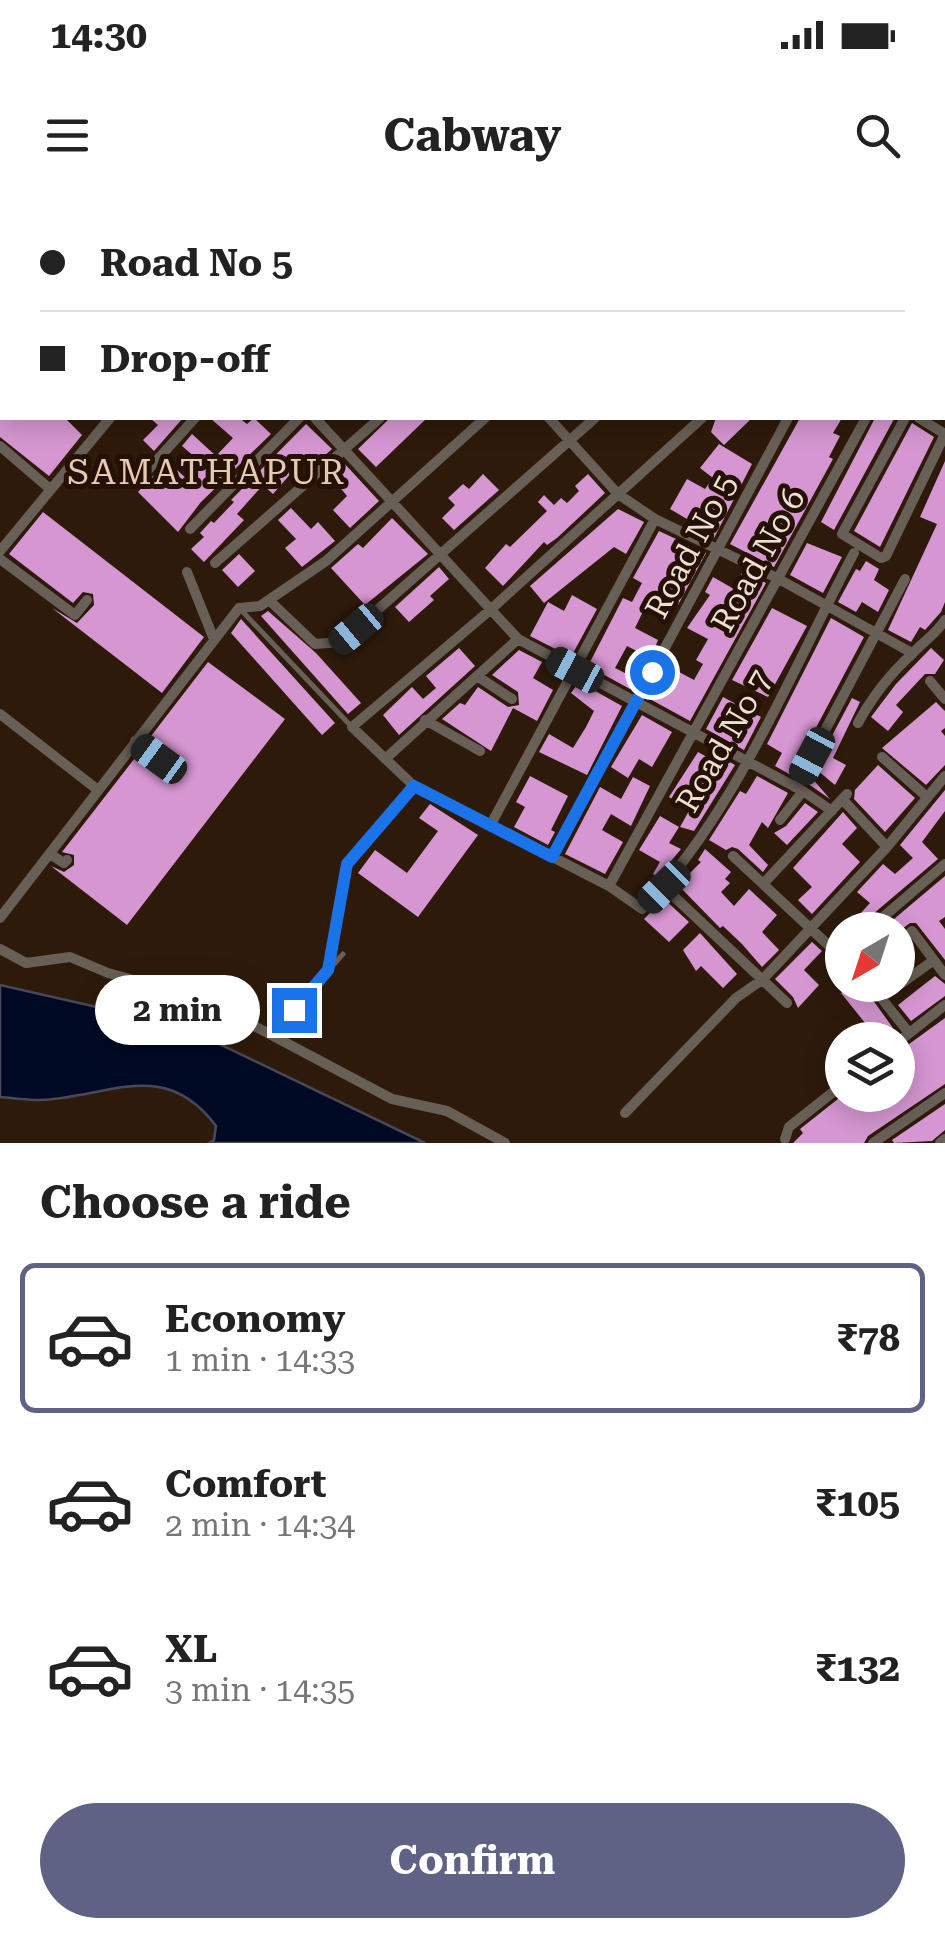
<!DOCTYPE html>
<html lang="en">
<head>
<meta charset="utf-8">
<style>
	:root { --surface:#fff; --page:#f2f2f2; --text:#222; --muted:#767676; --line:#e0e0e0; --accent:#5f6284 }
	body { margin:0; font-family:"Roboto Serif",serif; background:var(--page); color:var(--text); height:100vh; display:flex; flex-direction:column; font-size:38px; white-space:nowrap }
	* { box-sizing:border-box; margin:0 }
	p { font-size:32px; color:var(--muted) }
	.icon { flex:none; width:55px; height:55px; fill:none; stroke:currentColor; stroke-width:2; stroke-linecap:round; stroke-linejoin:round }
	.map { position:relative; height:943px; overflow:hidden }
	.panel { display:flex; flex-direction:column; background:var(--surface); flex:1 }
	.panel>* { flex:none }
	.guide { position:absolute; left:0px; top:0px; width:945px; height:220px; box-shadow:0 5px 25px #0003; display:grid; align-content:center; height:220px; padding:0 40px; background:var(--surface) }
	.needle { width:65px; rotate:219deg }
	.buttons { position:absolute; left:825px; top:712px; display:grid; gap:20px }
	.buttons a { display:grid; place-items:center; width:90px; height:90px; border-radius:50%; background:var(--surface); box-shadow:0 5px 25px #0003; font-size:50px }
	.end { position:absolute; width:45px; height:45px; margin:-22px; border:12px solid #1a73e8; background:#fff; box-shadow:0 0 0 5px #fff }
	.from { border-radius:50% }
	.bubble { position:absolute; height:70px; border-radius:35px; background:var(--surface); box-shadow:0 5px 25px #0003; font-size:32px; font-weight:700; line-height:70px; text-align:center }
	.car { position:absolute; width:30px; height:60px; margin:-30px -15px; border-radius:12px; box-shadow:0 0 8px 2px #0007; background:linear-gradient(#222 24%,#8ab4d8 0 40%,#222 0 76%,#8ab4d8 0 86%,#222 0) }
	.guide b { display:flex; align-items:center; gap:35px; height:95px; font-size:38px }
	.guide b+b { border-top:2px solid var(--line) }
	.guide i { width:25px; height:25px; background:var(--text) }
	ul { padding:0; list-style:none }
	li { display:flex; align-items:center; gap:30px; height:150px; margin:0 20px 15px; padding:0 20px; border:5px solid transparent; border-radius:15px }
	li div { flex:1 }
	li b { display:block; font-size:38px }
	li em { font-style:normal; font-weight:700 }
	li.current { border-color:var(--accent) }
	li>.icon { width:90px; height:90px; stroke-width:1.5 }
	h2 { padding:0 40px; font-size:45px; line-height:120px }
	.cta { display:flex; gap:20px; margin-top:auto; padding:20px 40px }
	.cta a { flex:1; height:115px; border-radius:60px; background:var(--accent); color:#fff; font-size:40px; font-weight:700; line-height:115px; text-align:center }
	.status { display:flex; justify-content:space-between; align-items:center; height:70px; padding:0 50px; background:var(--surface); direction:ltr }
	.status svg { height:28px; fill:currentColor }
	header { display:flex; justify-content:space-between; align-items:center; height:130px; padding:0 40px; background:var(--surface); font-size:45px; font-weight:700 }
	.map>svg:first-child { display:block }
	.water { fill:#000924; stroke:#474959; stroke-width:2.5 }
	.building { fill:#d596d1 }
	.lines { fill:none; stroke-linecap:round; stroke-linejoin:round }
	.lane { stroke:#685f56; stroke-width:5 }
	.street { stroke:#685f56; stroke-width:10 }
	.secondary { stroke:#918274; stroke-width:14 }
	.highway { stroke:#ceb7a0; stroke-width:18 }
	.route { stroke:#1a73e8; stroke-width:12 }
	.labels { text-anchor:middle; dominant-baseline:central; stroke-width:10; stroke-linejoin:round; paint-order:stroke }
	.street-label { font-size:32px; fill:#eddfd5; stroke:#241103 }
	.neighbourhood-label { font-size:35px; letter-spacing:2.5px; fill:#e5c9b5; stroke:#241103 }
</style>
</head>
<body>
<div class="status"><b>14:30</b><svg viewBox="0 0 49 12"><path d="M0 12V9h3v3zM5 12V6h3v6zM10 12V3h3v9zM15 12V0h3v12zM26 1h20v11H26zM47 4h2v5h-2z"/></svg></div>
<header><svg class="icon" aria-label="menu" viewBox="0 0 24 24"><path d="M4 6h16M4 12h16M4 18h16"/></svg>Cabway<svg class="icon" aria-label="search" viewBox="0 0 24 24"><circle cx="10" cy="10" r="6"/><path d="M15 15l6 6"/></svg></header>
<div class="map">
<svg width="945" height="943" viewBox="0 0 945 943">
	<rect width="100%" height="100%" fill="#2e1a0a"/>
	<!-- water -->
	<path class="water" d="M 0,785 L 184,827 L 425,943 L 209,943 L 214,940 L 216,926 C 164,856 107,898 39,900 C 26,900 13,898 0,897 Z"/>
	<!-- building -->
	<path class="building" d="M 0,218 L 65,218 L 82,235 L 49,276 L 0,237 Z
		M 150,218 L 183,218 L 154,251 L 143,240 L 158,225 Z
		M 210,218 L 239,218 L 247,224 L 254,218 L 271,234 L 201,302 L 178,332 L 138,292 L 167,261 L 188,280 L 203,264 L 182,246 L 192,234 L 216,256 L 233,238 Z
		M 390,218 L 427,218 L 376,267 L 358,249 Z
		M 716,218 L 752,218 L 724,245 L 711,232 Z
		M 800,218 L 842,218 L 833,233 L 840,236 L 829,257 L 833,259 L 774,367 L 730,344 Z
		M 875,218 L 894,219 L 834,330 L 821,322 Z
		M 912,223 L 934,237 L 880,347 L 854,331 Z
		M 306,224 L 332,249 L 315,264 L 306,256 L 273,294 L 263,285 L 237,314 L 244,320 L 204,362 L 191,349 L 204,337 L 200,333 L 211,321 L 214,323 L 234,302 L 231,300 Z
		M 719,244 L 752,264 L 714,338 L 690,326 L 692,322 L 670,309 L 687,279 L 705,289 L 713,278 L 700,268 Z
		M 945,261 L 945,402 L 941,412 L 925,430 L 920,427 L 911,442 L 888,430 L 937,324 L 920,317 Z
		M 343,262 L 379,301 L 350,328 L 333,310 L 347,296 L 329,274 Z
		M 483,274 L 499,290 L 454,330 L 442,318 L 455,305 L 448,298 L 463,284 L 469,289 Z
		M 588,274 L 605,293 L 557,338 L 547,345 L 544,342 L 503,386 L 485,368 L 506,344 L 510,347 L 547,311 L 538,302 L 544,295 L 554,305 L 561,298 L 567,303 L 579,291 L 575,286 Z
		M 291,308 L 311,329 L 318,322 L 335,341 L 302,367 L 285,348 L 296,339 L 278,320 Z
		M 618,309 L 644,322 L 626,354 L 614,347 L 544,403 L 530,386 Z
		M 43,312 L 204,437 L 162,493 L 52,408 L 77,423 L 94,405 L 93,394 L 83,392 L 73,403 L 9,354 Z
		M 392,318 L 428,354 L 365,405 L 331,368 L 358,344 L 363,348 Z
		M 659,331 L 706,353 L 678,405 L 653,391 L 635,428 L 658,440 L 654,450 L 650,458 L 627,446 L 615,468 L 635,478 L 630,489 L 588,466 L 623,398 L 632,402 L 642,383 L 633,378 Z
		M 807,343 L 842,357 L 823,393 L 790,375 Z
		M 239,354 L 255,371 L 238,387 L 222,370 Z
		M 866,361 L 879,369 L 874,380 L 889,390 L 878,412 L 862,402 L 856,412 L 838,402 L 856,369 L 860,371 Z
		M 439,367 L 449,379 L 430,396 L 434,400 L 409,422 L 395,407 Z
		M 743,371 L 766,383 L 690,521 L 648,498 L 666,465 L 694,480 L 703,464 L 696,460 L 708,439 L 687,428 L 710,395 L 705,392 L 713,377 L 734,389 Z
		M 572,395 L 597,409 L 571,457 L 530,436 L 548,402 L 564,411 Z
		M 772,408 L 807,426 L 768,497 L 732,480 Z
		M 268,411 L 316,453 L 361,503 L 348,514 L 261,416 Z
		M 831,418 L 864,437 L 791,575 L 775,566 L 782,553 L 767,544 Z
		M 241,419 L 335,523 L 322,535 L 231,433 Z
		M 459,448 L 475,466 L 399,535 L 383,515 L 412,487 L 423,499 L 436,488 L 426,476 Z
		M 931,448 L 944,460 L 935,474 L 925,474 L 896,505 L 903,512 L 888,531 L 871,517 L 896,484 Z
		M 519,450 L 542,462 L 533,478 L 553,490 L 537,521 L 513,508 L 491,551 L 442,519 L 460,503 L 465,505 L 478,487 L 508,507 L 519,505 L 518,492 L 492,475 Z
		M 208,462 L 285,519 L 127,725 L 51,666 L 64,672 L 74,665 L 74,655 L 62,652 L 138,554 L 172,579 L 182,578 L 182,566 L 148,540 Z
		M 579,482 L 622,506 L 587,575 L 539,552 L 549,534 L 573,548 L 586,527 L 594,511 L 571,493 Z
		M 723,497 L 761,517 L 744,550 L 706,529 Z
		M 852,498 L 860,502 L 833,558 L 846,565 L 835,585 L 817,570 L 811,577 L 830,599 L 807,583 Z
		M 936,502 L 945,511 L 945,528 L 941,531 L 945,536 L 945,565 L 926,585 L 882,548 Z
		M 642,515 L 672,532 L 652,567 L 639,559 L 628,578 L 611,567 Z
		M 698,552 L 714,561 L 717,555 L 735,565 L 694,631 L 680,627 L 690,609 L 669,597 Z
		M 878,565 L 915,598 L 885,632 L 854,599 L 855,590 Z
		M 530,576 L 568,596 L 551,630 L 555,632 L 548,645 L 514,627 L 525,607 L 516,602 Z
		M 757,576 L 788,593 L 768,628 L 762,622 L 749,645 L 768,665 L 763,672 L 738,649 L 732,647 L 726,650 L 709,640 L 740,591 L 746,594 Z
		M 633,577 L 650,586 L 631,626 L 611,614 L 602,630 L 623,642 L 605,674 L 565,654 L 600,587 L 621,599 Z
		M 945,590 L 945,611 L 922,642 L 938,659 L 866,720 L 860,714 L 870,703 L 857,692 L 883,664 L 895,674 L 913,658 L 900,645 Z
		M 805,603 L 818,612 L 787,645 L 774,633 L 786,626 Z
		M 430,604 L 478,635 L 418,717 L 358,673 L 375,650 L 407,673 L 438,631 L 419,618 Z
		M 843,612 L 857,628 L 842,644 L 860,662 L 812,714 L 798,700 L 812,687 L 793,668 Z
		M 660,616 L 679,627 L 669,643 L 681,649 L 658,677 L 653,674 L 660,662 L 639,650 Z
		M 705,649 L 731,672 L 725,679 L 730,683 L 721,692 L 734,706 L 749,689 L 777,715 L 762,732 L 779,750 L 762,767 L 742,744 L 723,726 L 720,728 L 678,685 L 701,662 L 698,660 Z
		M 945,676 L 945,717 L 939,721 L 945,729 L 945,760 L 916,723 L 910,723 L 898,732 L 881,730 Z
		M 664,699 L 689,722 L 669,742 L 644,719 Z
		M 700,733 L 737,774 L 723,788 L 701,766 L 696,771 L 683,750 Z
		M 812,742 L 822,751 L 804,770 L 819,785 L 798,808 L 793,797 L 775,779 Z
		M 935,776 L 945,784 L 945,796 L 911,821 L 898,805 Z
		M 851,785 L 862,785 L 893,828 L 878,839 L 841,793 Z
		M 945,818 L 945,884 L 868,936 L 864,943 L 793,943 L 803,933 L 800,929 L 843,895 L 898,895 L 898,852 Z
		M 945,904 L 945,930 L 932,941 L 894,943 L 892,940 Z"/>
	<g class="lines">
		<!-- lane -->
		<path class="lane" d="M 0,186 L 2,188
			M 241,410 L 350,525
			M 294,809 L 343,754"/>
		<!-- street -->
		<path class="street" d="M 844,0 L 847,2
			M 218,2 L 220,0
			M 315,2 L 317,0
			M 603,2 L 604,0
			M 624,2 L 627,0
			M 734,2 L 737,0
			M 815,2 L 817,0
			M 898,2 L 900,0
			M 942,59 L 945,56
			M 942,78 L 945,80
			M 942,190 L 945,187
			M 315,218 L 518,439 L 803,591 L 832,611
			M 549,218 L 618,294 L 655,319 L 777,378 L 912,453
			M 702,218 L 489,411 L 352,527 L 414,586 L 609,686 L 642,709 C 735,615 792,469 854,353
			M 905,218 L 842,334 L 881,358 L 886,356 L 945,234 L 919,218
			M 0,246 L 50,289
			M 138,281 L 195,218
			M 190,329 L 299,218
			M 0,351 L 110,218
			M 0,359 L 75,415 L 87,400
			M 215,363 L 380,218
			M 187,372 L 213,437
			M 269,400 L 315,444 L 341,442 L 595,218
			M 477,476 L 512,499
			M 930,481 L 945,499
			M 0,514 L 98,590
			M 425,520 L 480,551
			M 858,523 C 871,499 891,473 912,454 C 924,441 935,435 945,420
			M 135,541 L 176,572
			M 882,557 L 927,597
			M 385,559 L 518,439
			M 795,587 L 905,379
			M 843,600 L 887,647
			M 780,620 L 803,591
			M 490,626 L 655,319
			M 50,654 L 64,663 L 67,660
			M 733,656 L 839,755 L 842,751
			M 553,657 L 788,218
			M 763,684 L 847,594
			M 609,686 L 866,218
			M 664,687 L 787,803
			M 0,718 L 239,408 L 260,406 L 326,361 L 485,218
			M 868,730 L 945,664
			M 898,743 L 912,731 L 945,775
			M 0,749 L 26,763 L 70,757 L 108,773 L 173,791 L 256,827 L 392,899 L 447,911 L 505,943
			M 329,770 L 347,664 L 414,586
			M 871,785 L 909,833
			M 881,798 L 934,760
			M 898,842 L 945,805
			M 625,913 L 736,798 L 763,779 L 887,647 L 945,576
			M 785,939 L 789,927 L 842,885
			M 873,943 L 945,893
			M 940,943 L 945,939"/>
		<!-- secondary -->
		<path class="secondary" d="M 12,0 L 15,2
			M 252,0 L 257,2
			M 281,0 L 283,2
			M 88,2 L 90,0
			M 0,23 L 2,20
			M 0,98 L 2,95
			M 942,203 L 945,203"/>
		<!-- highway -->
		<path class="highway" d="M 43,2 L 45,0
			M 71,2 L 73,0
			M 0,48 L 2,45
			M 0,78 L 2,75"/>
	</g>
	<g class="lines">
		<!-- route -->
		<path class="route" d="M 294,810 L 328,770 L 347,664 L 414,586 L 552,657 L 652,472"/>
	</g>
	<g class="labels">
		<!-- street labels -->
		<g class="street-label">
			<text transform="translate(691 346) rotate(-62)">Road No 5</text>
			<text transform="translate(758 360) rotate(-61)">Road No 6</text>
			<text transform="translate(724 541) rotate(-60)">Road No 7</text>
		</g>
		<!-- neighbourhood labels -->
		<g class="neighbourhood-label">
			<text x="207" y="272">SAMATHAPUR</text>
		</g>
	</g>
</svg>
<div class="buttons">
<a><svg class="needle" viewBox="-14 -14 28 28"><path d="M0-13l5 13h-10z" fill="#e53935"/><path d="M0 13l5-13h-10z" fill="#767676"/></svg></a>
<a><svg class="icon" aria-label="layers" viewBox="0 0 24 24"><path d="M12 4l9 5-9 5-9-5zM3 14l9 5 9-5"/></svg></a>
</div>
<i class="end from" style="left:652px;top:472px"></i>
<i class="end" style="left:294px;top:810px"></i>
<div class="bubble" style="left:95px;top:775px;width:165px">2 min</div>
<i class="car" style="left:356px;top:429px;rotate:230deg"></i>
<i class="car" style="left:575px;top:470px;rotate:298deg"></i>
<i class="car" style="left:812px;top:556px;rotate:208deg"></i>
<i class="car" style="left:159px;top:559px;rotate:306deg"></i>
<i class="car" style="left:664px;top:687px;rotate:225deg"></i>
<div class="guide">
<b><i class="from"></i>Road No 5</b>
<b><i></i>Drop-off</b>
</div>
</div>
<section class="panel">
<h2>Choose a ride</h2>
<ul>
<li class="current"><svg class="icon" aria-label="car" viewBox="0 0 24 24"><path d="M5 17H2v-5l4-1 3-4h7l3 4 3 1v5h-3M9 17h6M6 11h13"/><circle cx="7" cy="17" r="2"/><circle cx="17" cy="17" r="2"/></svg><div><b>Economy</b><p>1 min · 14:33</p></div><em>₹78</em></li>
<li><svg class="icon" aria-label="car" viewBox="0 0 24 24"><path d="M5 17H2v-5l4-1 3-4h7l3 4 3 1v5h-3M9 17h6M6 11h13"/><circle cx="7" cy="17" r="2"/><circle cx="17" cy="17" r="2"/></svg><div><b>Comfort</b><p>2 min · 14:34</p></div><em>₹105</em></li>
<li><svg class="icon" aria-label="car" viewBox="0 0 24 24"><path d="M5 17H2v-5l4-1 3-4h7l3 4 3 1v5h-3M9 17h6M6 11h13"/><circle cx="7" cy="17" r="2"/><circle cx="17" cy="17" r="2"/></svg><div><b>XL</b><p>3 min · 14:35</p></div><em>₹132</em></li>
</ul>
<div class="cta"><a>Confirm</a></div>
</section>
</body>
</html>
